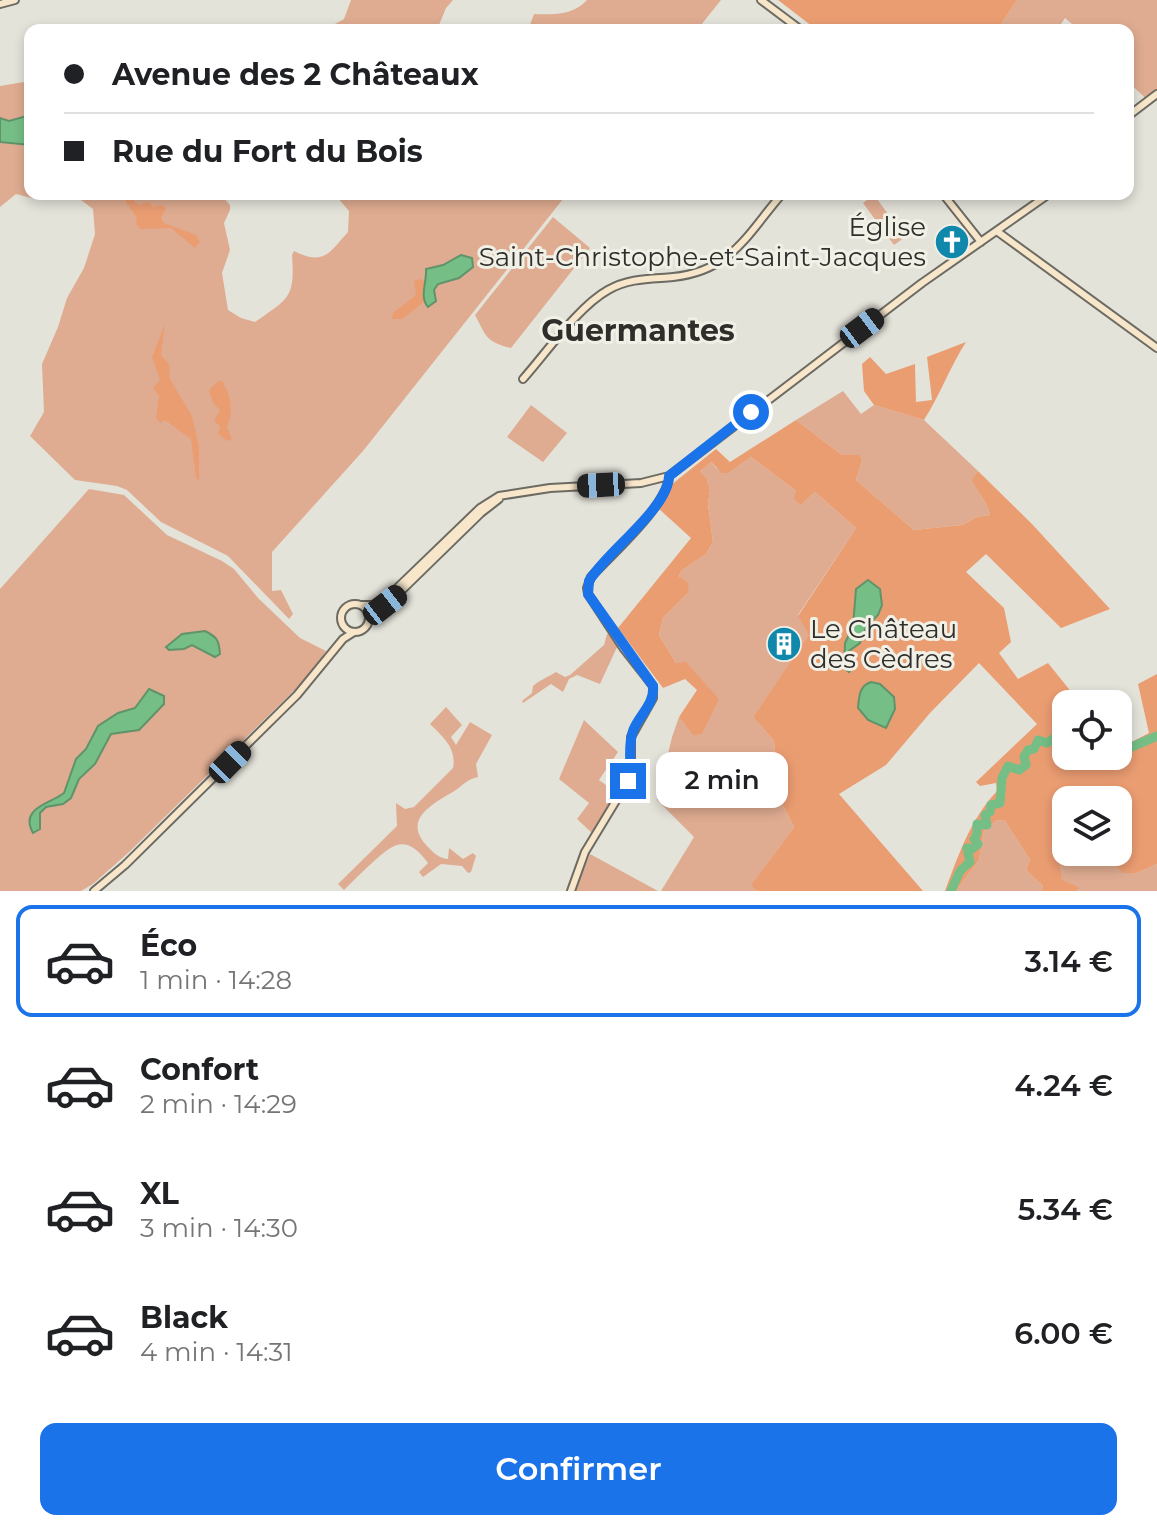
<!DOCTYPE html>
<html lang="fr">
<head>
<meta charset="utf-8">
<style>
	:root { --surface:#fff; --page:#f6f6f6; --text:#202124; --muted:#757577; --line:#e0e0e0; --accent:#1a73e8 }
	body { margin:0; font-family:Montserrat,sans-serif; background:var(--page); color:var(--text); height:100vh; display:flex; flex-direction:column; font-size:30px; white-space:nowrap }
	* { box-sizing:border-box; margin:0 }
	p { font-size:26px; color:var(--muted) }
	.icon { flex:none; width:44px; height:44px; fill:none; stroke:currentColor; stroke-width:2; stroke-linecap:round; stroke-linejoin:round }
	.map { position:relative; height:891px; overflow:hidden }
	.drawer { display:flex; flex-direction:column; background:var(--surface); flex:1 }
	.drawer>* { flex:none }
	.hud { position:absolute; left:24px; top:24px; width:1110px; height:176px; border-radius:16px; box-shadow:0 4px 12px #0003; display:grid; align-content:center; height:176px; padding:0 40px; background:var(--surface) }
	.controls { position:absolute; left:1052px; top:690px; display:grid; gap:16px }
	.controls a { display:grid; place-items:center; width:80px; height:80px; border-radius:16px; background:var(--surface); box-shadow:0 4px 12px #0003; font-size:40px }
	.end { position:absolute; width:36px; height:36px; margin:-18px; border:10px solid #1a73e8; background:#fff; box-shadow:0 0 0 4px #fff }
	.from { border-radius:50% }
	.bubble { position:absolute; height:56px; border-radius:16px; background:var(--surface); box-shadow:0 4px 12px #0003; font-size:26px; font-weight:600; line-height:56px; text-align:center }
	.car { position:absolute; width:24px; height:48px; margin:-24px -12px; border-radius:10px; box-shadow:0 0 6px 2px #0007; background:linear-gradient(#222 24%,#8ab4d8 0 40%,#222 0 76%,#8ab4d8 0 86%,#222 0) }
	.hud b { display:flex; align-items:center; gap:28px; height:76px; font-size:30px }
	.hud b+b { border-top:2px solid var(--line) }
	.hud i { width:20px; height:20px; background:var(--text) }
	ul { padding:14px 0 0; list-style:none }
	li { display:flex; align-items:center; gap:24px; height:112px; margin:0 16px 12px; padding:0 24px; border:4px solid transparent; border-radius:16px }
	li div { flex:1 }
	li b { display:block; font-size:30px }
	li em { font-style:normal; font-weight:600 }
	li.active { border-color:var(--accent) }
	li>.icon { width:72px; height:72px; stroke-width:1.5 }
	.action { display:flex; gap:16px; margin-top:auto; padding:16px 40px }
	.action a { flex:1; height:92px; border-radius:16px; background:var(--accent); color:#fff; font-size:32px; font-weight:600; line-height:92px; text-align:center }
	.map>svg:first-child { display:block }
	.green { fill:#dfac91 }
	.forest { fill:#eb9d72 }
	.water { fill:#75be85; stroke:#60936a; stroke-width:2 }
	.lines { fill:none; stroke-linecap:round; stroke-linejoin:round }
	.river { stroke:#75be85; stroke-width:9 }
	.secondary-casing { stroke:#6c6b63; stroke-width:10 }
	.secondary { stroke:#f8e6ca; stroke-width:6 }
	.route { stroke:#1a73e8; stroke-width:10 }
	.labels { text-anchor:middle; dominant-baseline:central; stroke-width:6; stroke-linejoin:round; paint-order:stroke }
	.poi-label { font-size:26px; fill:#2f2e2b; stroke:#f1f0e7; text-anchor:end }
	.quarter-label { font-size:30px; font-weight:bold; fill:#2f2e2b; stroke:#f1f0e7 }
</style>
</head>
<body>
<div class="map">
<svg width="1157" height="891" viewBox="0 0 1157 891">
	<rect width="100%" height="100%" fill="#e4e3da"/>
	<!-- green -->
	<path class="green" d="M 351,0 L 453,0 L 446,8 L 437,30 L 324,30 L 344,19 Z
		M 587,0 L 721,0 L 697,30 L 528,30 L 534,14 C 553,15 574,15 587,0 Z
		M 1017,0 L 1157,0 L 1157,98 L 1151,103 L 1128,82 L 1128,30 L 1079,30 L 1065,18 L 1057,30 L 997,30 Z
		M 30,81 L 30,194 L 220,194 L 230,205 L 230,210 L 224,223 L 230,250 L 222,273 L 228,310 L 241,318 L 255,322 C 289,298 295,298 292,255 L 294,251 C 324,266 329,253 348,232 L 349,211 L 337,197 L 339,194 L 376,199 L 390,194 L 567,194 L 363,451 L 272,552 L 272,591 L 281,590 L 293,614 L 289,619 L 228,556 L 161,522 L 127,490 L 117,486 L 75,480 L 30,436 L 44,412 L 42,364 L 58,327 L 67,298 L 84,268 L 95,234 L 93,209 L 77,197 L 39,200 L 16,194 L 0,207 L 0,86 Z
		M 874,195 L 905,237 L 894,245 L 863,203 Z
		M 553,217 L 590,248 L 511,348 C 486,342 486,336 475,315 Z
		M 843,391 L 861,414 L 874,405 L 924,420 L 978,471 L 973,480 C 978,493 987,501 990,515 L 977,517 L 962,525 L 914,530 L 856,480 L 862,461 L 842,455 L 796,420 Z
		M 531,405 L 567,433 L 543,462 L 507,437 Z
		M 751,457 L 796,491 L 802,504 L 815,492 L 856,528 L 798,615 L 810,635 L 753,717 L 774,741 L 777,773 L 775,790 L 794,827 L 752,884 L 757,891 L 661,891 L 694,837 L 657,800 L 672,737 L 679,717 L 693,734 L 719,699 L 676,663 L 659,635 L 663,618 L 689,592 L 679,575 L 681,571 L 706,554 L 713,542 L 708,504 L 710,490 L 707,479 L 699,473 L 711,462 L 716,468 L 729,473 Z
		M 89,489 L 124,495 L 167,535 L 222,561 L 234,569 L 258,598 L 300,638 L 326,651 L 314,671 L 128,853 L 93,884 L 81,891 L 0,891 L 0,589 Z
		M 610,633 L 618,645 L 600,684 L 577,675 L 569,679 L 563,692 L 551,684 L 523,703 L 522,701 L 532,693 L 533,686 C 538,681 550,676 556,672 L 565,677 L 570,675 L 604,645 L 607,634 Z
		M 446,707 L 462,725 L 451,737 L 456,745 L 470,722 L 492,735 L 476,764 L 478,777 C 468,779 464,784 456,790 C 435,803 401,818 427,846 C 434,853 438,858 448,859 L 449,848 L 463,859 L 473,853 L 476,856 L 471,872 L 468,873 L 462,866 L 441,864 L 423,877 L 419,872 L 428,863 C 407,834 394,842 372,863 C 362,872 353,881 344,890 L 338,884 L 397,826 L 396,803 L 405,809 L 414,807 L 453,768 C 457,748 442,736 430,724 Z
		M 584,720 L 618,752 L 599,780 L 617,793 L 592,833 L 577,819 L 589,803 L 559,779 Z
		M 997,820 L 1005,821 L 1030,860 L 1026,870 L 1043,886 L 1041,891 L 956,891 L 979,860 L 984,831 Z
		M 1066,828 L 1066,852 L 1102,852 L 1137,873 L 1157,864 L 1157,891 L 1076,891 L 1079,889 C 1074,885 1065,885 1062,880 C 1053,864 1057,842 1066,828 Z
		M 590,854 L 658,891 L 575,891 Z"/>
	<!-- forest -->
	<path class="forest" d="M 778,0 L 1017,0 L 997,30 L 817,30 Z
		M 125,198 L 131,198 L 138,205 L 149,202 L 153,207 L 162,205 L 166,208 L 161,219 L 164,223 L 196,235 L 200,242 L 195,248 L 171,228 L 140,229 L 136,224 L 137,218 L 129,207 L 131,205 L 127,205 Z
		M 419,279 L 426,281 L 424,302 L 402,319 L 392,319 L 393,313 L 416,295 L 414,281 Z
		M 165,324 L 161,355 L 169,364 L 170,379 L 192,416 L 199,446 L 199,480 L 196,478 L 191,439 L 165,420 L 160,423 L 156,418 L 159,396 L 153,388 L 160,380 L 152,357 Z
		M 966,342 C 950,367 940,395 924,420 L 874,405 L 864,391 L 862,364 L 870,357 L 886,374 L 915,364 L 916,402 L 932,400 L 927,357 Z
		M 218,381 L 222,381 C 231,395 234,412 227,427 L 232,439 L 227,441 L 218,434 L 220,427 L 214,420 L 220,410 L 213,403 L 209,390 Z
		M 796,420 L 842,455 L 859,455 L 862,461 L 856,480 L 914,530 L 962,525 L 977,517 L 990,515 C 987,501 978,493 972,480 L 978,471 L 1032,524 L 1110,609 L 1061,628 L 986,554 L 966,572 L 1004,608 L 1011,642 L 999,653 L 1018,679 L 1048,663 L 1081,704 L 1066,704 L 1066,756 L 1118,756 L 1118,749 L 1149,733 L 1138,684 L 1157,674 L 1157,864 L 1137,873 L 1123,873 L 1102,852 L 1118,852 L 1118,800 L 1066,800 L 1066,828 L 1057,852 L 1062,880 L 1080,888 L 1076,891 L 1041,891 L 1043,886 L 1026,870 L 1030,860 L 1005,821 L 997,820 L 984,831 L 979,860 L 956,891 L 945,891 C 959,854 970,820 997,791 L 996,783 L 980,786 L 976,782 L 1037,724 L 979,663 L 930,713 L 886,765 L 839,794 L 923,891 L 757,891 L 751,885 L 794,827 L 775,790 L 777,773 L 774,741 L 753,717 L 809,635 L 798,616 L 856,528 L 815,492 L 801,505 L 794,499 L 796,491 L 751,457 L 729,473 L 722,473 L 711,462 L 700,472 L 707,479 L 710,490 L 708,504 L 713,542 L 706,554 L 681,571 L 679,576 L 687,582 L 689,592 L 663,618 L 659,635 L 676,663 L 686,662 L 719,699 L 702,734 L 693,735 L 679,717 L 697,690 L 685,679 L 663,688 L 618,628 L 691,538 L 658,508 L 671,485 L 716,449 L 730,462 Z"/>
	<!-- water -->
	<path class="water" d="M 30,115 L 30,145 L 0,142 L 0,118 L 9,121 Z
		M 461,255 L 472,258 L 473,267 L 459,278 L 438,284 L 434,290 L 436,301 L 428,307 C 419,297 427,282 426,269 L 443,265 Z
		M 868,580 L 880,589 L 882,605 L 878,615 L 866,627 L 860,643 L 849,651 L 852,668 L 849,672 L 844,668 L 845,643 L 853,626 L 856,589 Z
		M 205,631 C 217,637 219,640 220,654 L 215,657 L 192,645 L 184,649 L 169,650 L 166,647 L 182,634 Z
		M 871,682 L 880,684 L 894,697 L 895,709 L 886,728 L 868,720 L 858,708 C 859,697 859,686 871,682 Z
		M 149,689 L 164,696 L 164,704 L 139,730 L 111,734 L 95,764 L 79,779 L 71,798 L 63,804 L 46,807 L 40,813 L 40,829 L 33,833 C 19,808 50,804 64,793 L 76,759 L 86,749 L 98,726 L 118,713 L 135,708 Z"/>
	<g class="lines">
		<!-- river -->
		<path class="river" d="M 1118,749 L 1120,752 L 1157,736
			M 951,891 L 960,871 L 970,862 L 967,848 L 972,849 L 978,844 L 974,839 L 977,834 L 977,824 L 987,825 L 985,815 L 990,812 L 991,805 L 1000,803 L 1002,778 L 1008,766 L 1019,770 L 1026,765 L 1024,757 L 1028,750 L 1034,749 L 1038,740 L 1047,743 L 1066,730"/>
		<!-- secondary casing -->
		<g class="secondary-casing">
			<path id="secondary" d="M 761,0 L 801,30
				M 0,4 L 15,0
				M 1128,116 L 1157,94
				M 943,194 L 981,242
				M 998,232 L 1157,348
				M 523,379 C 546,353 579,306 608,290 C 629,278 650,279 673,277 C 732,271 748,233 782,194
				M341 618a14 14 0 1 1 28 0a14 14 0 1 1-28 0Z
				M 360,605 L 373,605 L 396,589 L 480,508 L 499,496 L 550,488 L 641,483 L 669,476 L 922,283 L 1049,194
				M 369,618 L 400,592 L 481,513 L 499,499
				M 94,891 L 125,865 L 297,695 L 343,639 L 354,632
				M 571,891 L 585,852 L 628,781 L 631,771 L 631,737 L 653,698 L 653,686 L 624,649 L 588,594 L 587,588 L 591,577 C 611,555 668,505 669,476"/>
		</g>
		<!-- secondary -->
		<use href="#secondary" class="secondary"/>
	</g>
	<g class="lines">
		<!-- route -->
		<path class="route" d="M 628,781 C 633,765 627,747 633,731 C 639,715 655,704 653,686 L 588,594 L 589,581 C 606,552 668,509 669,476 L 751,412"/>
	</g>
	<!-- icons -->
	<defs>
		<g id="church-disc" transform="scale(1.8)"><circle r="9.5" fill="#1088ac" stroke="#f1f0e7"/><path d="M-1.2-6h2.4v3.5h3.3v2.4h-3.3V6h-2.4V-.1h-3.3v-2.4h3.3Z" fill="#fff"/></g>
		<g id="building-disc" transform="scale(1.8)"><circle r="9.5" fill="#1088ac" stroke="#f1f0e7"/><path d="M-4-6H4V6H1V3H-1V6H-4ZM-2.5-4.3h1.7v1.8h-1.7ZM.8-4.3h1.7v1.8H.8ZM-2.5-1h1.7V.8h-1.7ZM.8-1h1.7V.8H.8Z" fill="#fff"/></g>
	</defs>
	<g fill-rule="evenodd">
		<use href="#church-disc" x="952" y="242"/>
		<use href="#building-disc" x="784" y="644"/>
	</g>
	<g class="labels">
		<!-- poi labels -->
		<g class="poi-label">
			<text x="926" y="227">Église<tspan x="926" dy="30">Saint-Christophe-et-Saint-Jacques</tspan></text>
			<text x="810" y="629" text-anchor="start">Le Château<tspan x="810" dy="30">des Cèdres</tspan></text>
		</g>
		<!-- quarter labels -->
		<g class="quarter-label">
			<text x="638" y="330">Guermantes</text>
		</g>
	</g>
</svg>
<div class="controls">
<a><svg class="icon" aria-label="locate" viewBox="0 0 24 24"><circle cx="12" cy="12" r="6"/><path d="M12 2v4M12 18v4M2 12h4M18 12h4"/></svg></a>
<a><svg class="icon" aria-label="layers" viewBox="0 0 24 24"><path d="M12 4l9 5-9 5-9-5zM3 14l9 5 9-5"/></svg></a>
</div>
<i class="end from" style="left:751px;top:412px"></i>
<i class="end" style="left:628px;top:781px"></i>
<div class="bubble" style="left:656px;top:752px;width:132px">2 min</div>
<i class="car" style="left:862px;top:328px;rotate:53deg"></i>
<i class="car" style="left:601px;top:485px;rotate:267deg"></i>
<i class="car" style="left:385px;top:605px;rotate:52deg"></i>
<i class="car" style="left:230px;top:762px;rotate:45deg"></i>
<div class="hud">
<b><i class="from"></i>Avenue des 2 Châteaux</b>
<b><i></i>Rue du Fort du Bois</b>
</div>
</div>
<section class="drawer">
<ul>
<li class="active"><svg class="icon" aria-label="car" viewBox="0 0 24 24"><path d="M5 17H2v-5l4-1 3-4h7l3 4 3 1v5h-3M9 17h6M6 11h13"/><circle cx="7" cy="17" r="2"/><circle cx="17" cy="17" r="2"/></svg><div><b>Éco</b><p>1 min · 14:28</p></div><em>3.14 €</em></li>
<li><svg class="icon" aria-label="car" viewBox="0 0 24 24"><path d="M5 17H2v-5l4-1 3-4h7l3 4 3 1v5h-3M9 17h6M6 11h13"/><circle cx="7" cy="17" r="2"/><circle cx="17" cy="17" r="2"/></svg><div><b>Confort</b><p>2 min · 14:29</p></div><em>4.24 €</em></li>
<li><svg class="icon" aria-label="car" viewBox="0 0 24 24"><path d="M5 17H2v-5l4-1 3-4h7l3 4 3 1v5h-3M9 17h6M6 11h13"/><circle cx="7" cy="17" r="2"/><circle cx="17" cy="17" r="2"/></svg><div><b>XL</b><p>3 min · 14:30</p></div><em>5.34 €</em></li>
<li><svg class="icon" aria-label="car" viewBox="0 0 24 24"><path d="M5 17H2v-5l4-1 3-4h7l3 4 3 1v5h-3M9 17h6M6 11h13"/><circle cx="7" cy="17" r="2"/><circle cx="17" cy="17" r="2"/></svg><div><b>Black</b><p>4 min · 14:31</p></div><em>6.00 €</em></li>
</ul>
<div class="action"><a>Confirmer</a></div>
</section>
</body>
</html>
